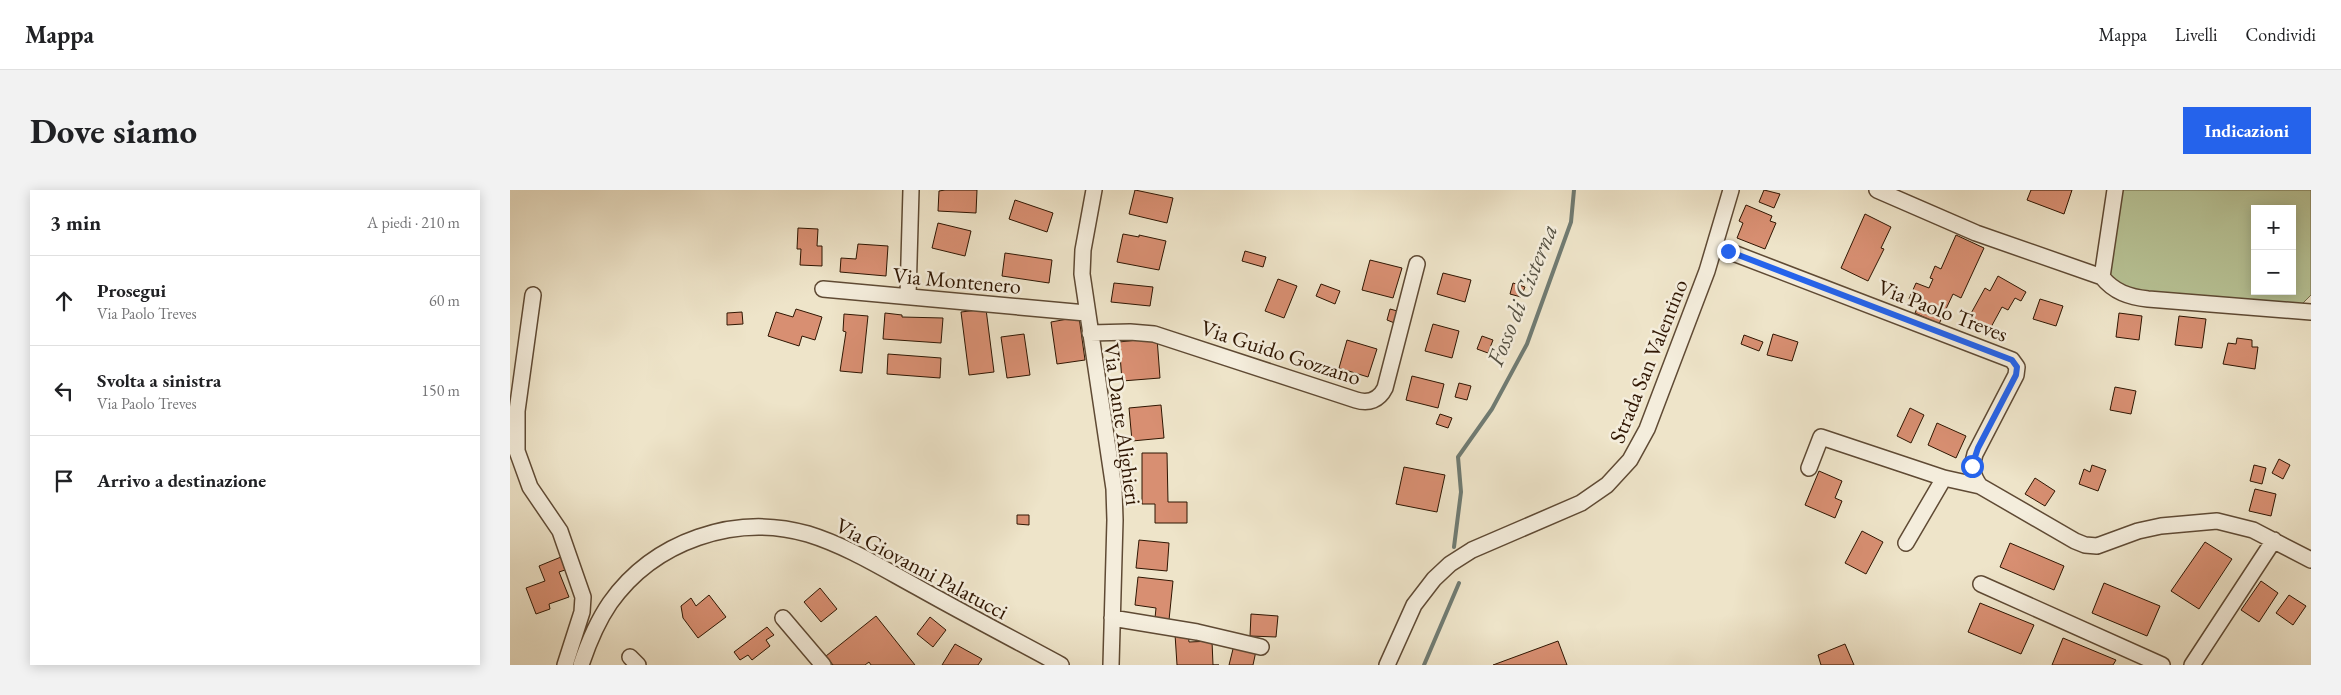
<!DOCTYPE html>
<html lang="it">
<head>
<meta charset="utf-8">
<style>
	:root { --surface:#fff; --page:#f2f2f2; --text:#202124; --muted:#757577; --line:#e0e0e0; --accent:#2563eb }
	body { margin:0; font-family:"EB Garamond",serif; background:var(--page); color:var(--text) }
	.controls { position:absolute; right:15px; top:15px; display:grid; overflow:hidden; border-radius:0px; box-shadow:0 2px 12px #0003 }
	.controls button { width:45px; height:45px; display:grid; place-items:center; padding:0; border:0; border-bottom:1px solid var(--line); background:var(--surface); color:var(--text); font:25px sans-serif }
	.stop { position:absolute; width:15px; height:15px; margin:-11px; border:4px solid #2563eb; border-radius:50%; background:#fff }
	.stop.end { background:#2563eb; border-color:#fff; box-shadow:0 1px 5px #0008 }
	.list { margin:0; padding:0; list-style:none }
	h2 { display:flex; justify-content:space-between; align-items:center; height:65px; margin:0; padding:0 20px; font-size:21px }
	h2 small { font-size:16px; font-weight:400; color:var(--muted) }
	.list li { display:grid; grid-template-columns:32px 1fr auto; gap:15px; align-items:center; box-sizing:border-box; height:90px; padding:0 20px; border-top:1px solid var(--line) }
	.list b { display:block; font-size:19px; white-space:nowrap }
	.list p { margin:0; font-size:16px; white-space:nowrap; color:var(--muted) }
	.list em { font-size:16px; font-style:normal; color:var(--muted) }
	.icon { flex:none; width:28px; height:28px; fill:none; stroke:currentColor; stroke-width:2; stroke-linecap:round; stroke-linejoin:round }
	.map { position:relative; flex:none; width:1801px; height:475px; overflow:hidden; border-radius:0px }
	header { display:flex; align-items:center; gap:30px; box-sizing:border-box; height:70px; padding:0 25px; background:var(--surface); border-bottom:1px solid var(--line) }
	header strong { font-size:24px }
	nav { display:flex; gap:28px; margin-inline-start:auto; font-size:18px }
	.intro { display:flex; align-items:center; justify-content:space-between; box-sizing:border-box; height:120px; padding:0 30px }
	h1 { margin:0; font-size:35px }
	.button { padding:12px 22px; border-radius:0px; background:var(--accent); color:#fff; font-size:18px; font-weight:700 }
	main { display:flex; gap:30px; padding:0 30px }
	aside { flex:1; background:var(--surface); border-radius:0px; box-shadow:0 2px 12px #0003 }
	.map>svg:first-child { display:block }
</style>
</head>
<body>
<header>
<strong>Mappa</strong>
<nav><a>Mappa</a><a>Livelli</a><a>Condividi</a></nav>
</header>
<div class="intro"><h1>Dove siamo</h1><a class="button">Indicazioni</a></div>
<main>
<aside>
<h2>3 min<small>A piedi · 210 m</small></h2>
<ul class="list">
<li><svg class="icon" aria-label="ahead" viewBox="0 0 24 24"><path d="M12 20V5M6 11l6-6 6 6"/></svg><div><b>Prosegui</b><p>Via Paolo Treves</p></div><em>60 m</em></li>
<li><svg class="icon" aria-label="left" viewBox="0 0 24 24"><path d="M17 20v-9H6M10 6l-5 5 5 5"/></svg><div><b>Svolta a sinistra</b><p>Via Paolo Treves</p></div><em>150 m</em></li>
<li><svg class="icon" aria-label="arrive" viewBox="0 0 24 24"><path d="M6 21V4h12l-3 4 3 4H6"/></svg><div><b>Arrivo a destinazione</b></div></li>
</ul>
</aside>
<div class="map">
<svg width="1801" height="475" viewBox="0 0 1801 475">
	<rect width="100%" height="100%" fill="#eee4c9"/>
	<filter id="stains"><feTurbulence type="fractalNoise" baseFrequency=".004" numOctaves="4"/><feColorMatrix values="0 0 0 0 .2 0 0 0 0 .09 0 0 0 0 .02 0 0 0 .5 -.17"/></filter>
	<radialGradient id="worn" r=".72"><stop offset=".6" stop-color="#630" stop-opacity="0"/><stop offset="1" stop-color="#630" stop-opacity=".3"/></radialGradient>
	<path fill="#b8c497" stroke="#746d4c" fill-rule="evenodd" d="M1605,0H1801V105L1786,120L1643,110L1592,87ZM1745,19H1782V101H1745Z"/>
	<g fill="none" stroke-linecap="round" stroke-linejoin="round">
		<path stroke="#707b72" stroke-width="4" d="M944,357L951,302L948,267L982,219L1017,154L1061,32L1064,0
			M914,475L949,393"/>
	</g>
	<path fill="#d88f72" stroke="#2f1602" d="M435,0H467L466,23L428,21L429,1Z
		M625,0L663,8L657,33L619,24Z
		M1254,0L1270,4L1264,18L1249,12Z
		M1521,0H1562L1554,24L1517,10Z
		M505,10L543,23L537,42L499,29Z
		M1236,15L1262,26L1260,31L1266,33L1255,59L1227,48L1233,33L1229,31Z
		M1355,24L1381,37L1371,58L1374,59L1358,91L1331,78Z
		M428,33L461,41L455,66L422,58Z
		M288,38L308,39L307,56H312V76L290,75L291,59H287Z
		M613,44L629,47V45L656,51L649,80L607,72Z
		M1446,45L1474,58L1451,108L1443,104L1429,134L1405,123L1409,114L1399,109L1406,93L1419,98L1423,89L1420,88L1425,76L1431,79Z
		M348,54L378,56L376,86L330,82L331,68L346,69Z
		M735,61L756,67L753,77L732,71Z
		M495,63L542,70L539,93L492,86Z
		M860,70L892,78L883,108L852,100Z
		M933,83L961,90L955,112L927,104Z
		M1488,86L1516,102L1511,111L1505,108L1498,120L1492,117L1480,139L1459,127L1475,98L1480,101Z
		M768,89L787,96L774,128L755,121Z
		M604,93L643,97L640,116L601,112Z
		M1003,93L1015,97L1011,107L1000,104Z
		M811,94L830,101L825,114L806,106Z
		M1530,109L1553,116L1546,136L1523,129Z
		M286,119L312,127L305,150L292,146L289,156L258,146L266,122L283,127Z
		M476,119L484,182L459,185L451,122Z
		M880,119L891,122L887,134L877,130Z
		M232,122L233,134L217,135V123Z
		M375,123L392,125V127L433,128L431,153L373,149Z
		M1609,123L1632,126L1629,150L1606,147Z
		M334,124L358,126L352,183L330,181L336,142L333,141Z
		M1669,126L1696,129L1692,158L1665,155Z
		M569,127L575,170L547,174L541,132Z
		M923,134L949,141L942,168L915,161Z
		M514,144L520,185L497,188L491,147Z
		M1263,144L1288,152L1282,171L1257,165Z
		M1234,145L1253,152L1249,161L1231,154Z
		M972,146L983,150L978,163L967,159Z
		M647,148L650,188L612,191L609,152Z
		M1727,148L1742,150V157H1748L1745,179L1713,174L1718,153L1726,154Z
		M837,150L867,159L858,187L829,178Z
		M378,164L431,168L430,188L377,184Z
		M902,186L934,194L928,218L896,210Z
		M949,193L961,196L957,210L945,207Z
		M1605,197L1626,201L1621,224L1600,220Z
		M651,215L654,248L622,251L619,218Z
		M1400,218L1414,225L1401,253L1387,246Z
		M930,224L942,228L938,238L926,234Z
		M1427,233L1456,246L1446,268L1418,255Z
		M632,263H657L658,312H677V333H645V314H632Z
		M1769,269L1780,275L1773,289L1762,283Z
		M1582,275L1596,280L1588,301L1569,294L1574,279L1580,282Z
		M1744,275L1756,278L1752,294L1740,291Z
		M894,277L935,285L927,322L886,314Z
		M1309,281L1332,291L1325,308L1332,311L1325,328L1295,315Z
		M1525,288L1545,301L1535,316L1515,304Z
		M1745,299L1766,304L1761,326L1739,321Z
		M507,325H519V335L507,334Z
		M1352,341L1373,352L1356,384L1335,373Z
		M629,350L659,353L657,381L626,378Z
		M1695,352L1722,369L1689,419L1661,401Z
		M1500,353L1554,376L1544,400L1490,377Z
		M51,367L55,380L49,382L59,407L39,414L40,419L26,424L16,398L35,391L29,376Z
		M628,387L663,391L659,430L645,428L646,418L625,415Z
		M1751,391L1768,403L1749,432L1731,420Z
		M1594,393L1650,416L1637,446L1582,423Z
		M310,398L327,419L311,432L294,412Z
		M199,405L216,427L188,448L173,428L171,416L181,408L186,416Z
		M1779,405L1796,416L1783,435L1766,423Z
		M1470,413L1524,435L1511,464L1458,442Z
		M741,424L768,426L766,447L740,446Z
		M366,426L405,475H361L359,472L355,475H323L316,466Z
		M420,427L436,440L423,457L407,444Z
		M257,437L264,445L256,450L260,456L242,470L238,465L230,470L224,462Z
		M678,443L679,452L702,451L703,475H709H667L665,444Z
		M1553,448L1606,470L1603,475H1542Z
		M1048,451L1057,475H983Z
		M445,454L472,469L468,475H432Z
		M1335,454L1344,475H1311L1308,465Z
		M724,455L746,461L743,475H719Z"/>
	<g fill="none" stroke-linecap="round" stroke-linejoin="round">
		<defs>
			<path id="minor" d="M584,0L573,60L572,84L604,299L605,330L601,475
				M1367,0L1466,43L1592,87
				M1605,0L1592,87C1604,102 1619,107 1638,109L1801,122
				M1218,61L1502,170L1507,177L1506,185L1465,264C1461,277 1462,285 1470,296L1565,351L1575,355L1587,356L1628,341L1651,336L1707,331L1743,340L1801,370
				M313,99L576,123
				M23,105L7,221V261L20,297L50,341L73,407L72,422L55,475
				M398,106L401,0
				M580,143L620,142L644,144L846,210C859,214 869,210 875,198L907,74
				M1299,278L1311,247L1434,288L1470,296
				M1396,353L1434,288
				M1471,394L1652,475
				M273,428L313,475
				M602,428L687,442L751,457
				M120,467L128,475
				M71,475C78,454 87,432 100,413C144,351 225,323 298,344C337,356 372,378 407,397C455,424 503,449 551,475
				M877,475L904,415L924,389L940,374L962,360L1071,313L1097,295L1120,270L1137,239L1197,81L1221,0
				M1682,475L1764,350"/>
		</defs>
		<use href="#minor" stroke="#5f4a34" stroke-width="18"/>
		<use href="#minor" stroke="#f4eddc" stroke-width="15"/>
	</g>
	<g fill="none" stroke-linecap="round" stroke-linejoin="round">
		<path stroke="#2563eb" stroke-width="6" d="M1218,61L1502,170L1507,177L1506,185L1468,258L1462,276"/>
	</g>
	<g text-anchor="middle" stroke-width="5" stroke-linejoin="round" paint-order="stroke">
		<g font-size="22" fill="#2f1602" stroke="#f4eddc">
			<text transform="translate(447 90) rotate(5)" y="8">Via Montenero</text>
			<text transform="translate(1433 120) rotate(21)" y="8">Via Paolo Treves</text>
			<text transform="translate(771 162) rotate(18)" y="8">Via Guido Gozzano</text>
			<text transform="translate(1138 171) rotate(-68)" y="8">Strada San Valentino</text>
			<text transform="translate(613 234) rotate(82)" y="8">Via Dante Alighieri</text>
			<text transform="translate(412 378) rotate(28)" y="8">Via Giovanni Palatucci</text>
		</g>
		<g font-size="24" font-style="italic" fill="#555143" stroke="#f4eddc">
			<text transform="translate(1012 105) rotate(-68)" y="8">Fosso di Cisterna</text>
		</g>
	</g>
	<rect width="100%" height="100%" filter="url(#stains)"/>
	<rect width="100%" height="100%" fill="url(#worn)"/>
</svg>
<div class="controls">
<button>+</button>
<button>−</button>
</div>
<div class="stop" style="left:1462px;top:276px"></div>
<div class="stop end" style="left:1218px;top:61px"></div>
</div>
</main>
</body>
</html>
